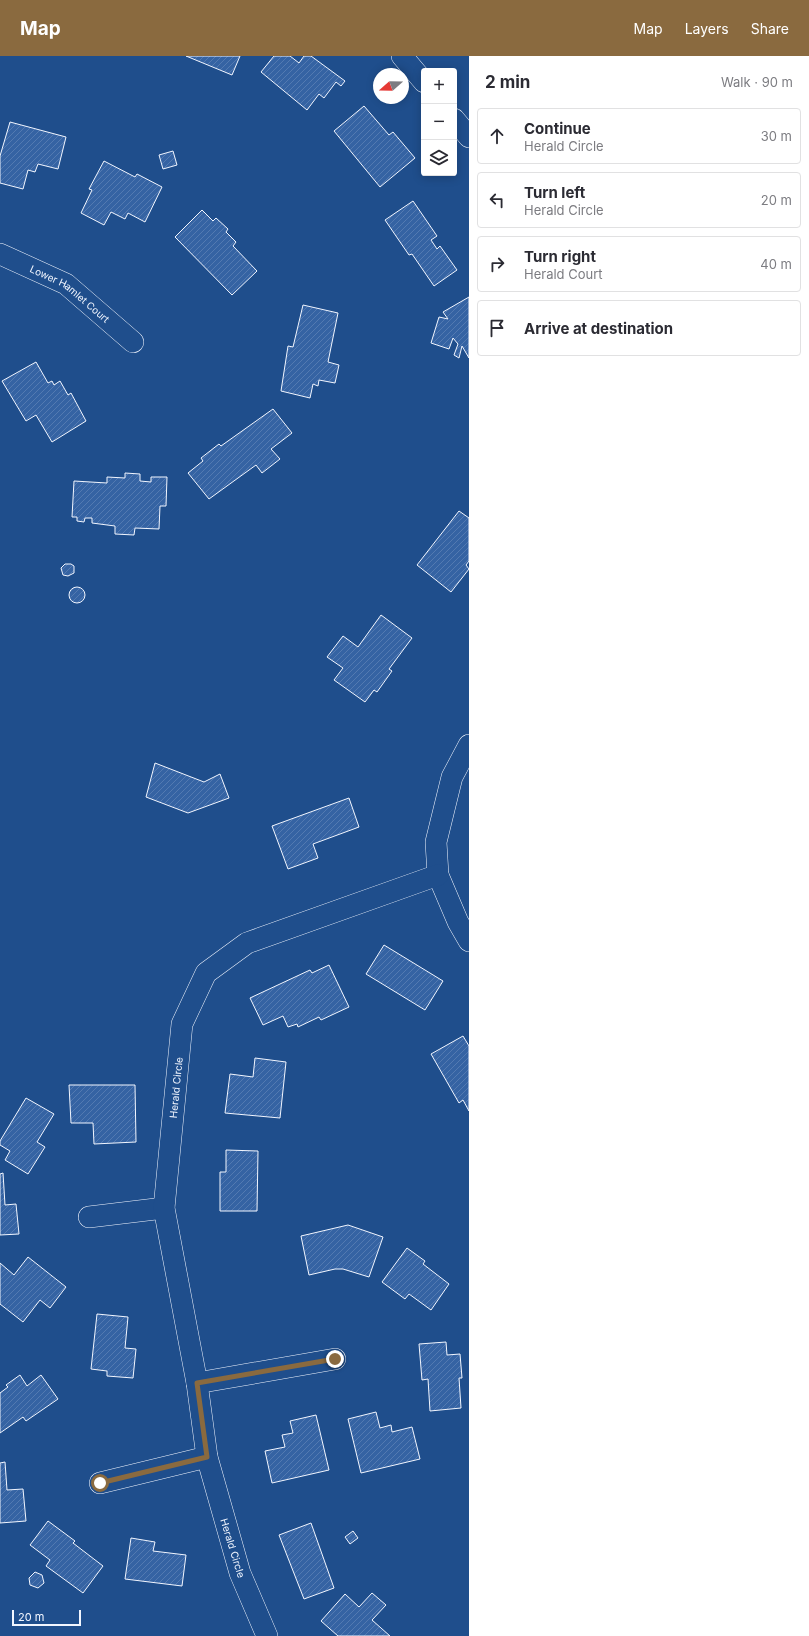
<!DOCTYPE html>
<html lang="en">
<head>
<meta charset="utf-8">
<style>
	:root { --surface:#fff; --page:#f2f2f3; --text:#2b2b33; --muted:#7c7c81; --line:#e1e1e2; --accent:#8a6a3f }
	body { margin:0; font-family:Inter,sans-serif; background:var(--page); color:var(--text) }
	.controls { position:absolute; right:12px; top:12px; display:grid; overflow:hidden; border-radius:4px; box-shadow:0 2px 10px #0003 }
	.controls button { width:36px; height:36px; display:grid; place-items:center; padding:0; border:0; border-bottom:1px solid var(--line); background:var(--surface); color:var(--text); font:20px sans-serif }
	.compass { position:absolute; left:373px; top:12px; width:36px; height:36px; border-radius:50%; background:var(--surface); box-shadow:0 2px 10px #0003; rotate:250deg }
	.scale { position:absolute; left:12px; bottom:10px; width:69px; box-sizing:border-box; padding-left:4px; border:2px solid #f2f6ff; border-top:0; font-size:11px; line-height:14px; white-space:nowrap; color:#f2f6ff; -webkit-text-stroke:3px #1f4e8c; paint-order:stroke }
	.stop { position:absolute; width:12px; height:12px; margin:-9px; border:3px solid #8a6a3f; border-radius:50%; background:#fff }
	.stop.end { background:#8a6a3f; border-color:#fff; box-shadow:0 1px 4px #0008 }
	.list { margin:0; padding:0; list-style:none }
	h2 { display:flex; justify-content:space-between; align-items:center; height:52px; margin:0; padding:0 16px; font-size:17px }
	h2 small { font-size:13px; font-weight:400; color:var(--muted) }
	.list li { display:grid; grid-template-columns:26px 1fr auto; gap:12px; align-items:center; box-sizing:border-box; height:56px; margin:0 8px 8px; padding:0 8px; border:1px solid var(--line); border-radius:4px }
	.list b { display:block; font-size:15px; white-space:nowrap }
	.list p { margin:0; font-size:13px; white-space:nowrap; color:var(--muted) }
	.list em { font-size:13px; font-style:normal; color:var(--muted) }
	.icon { flex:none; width:22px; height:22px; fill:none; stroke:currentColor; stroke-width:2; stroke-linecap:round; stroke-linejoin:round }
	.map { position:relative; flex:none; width:469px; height:1580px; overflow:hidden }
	header { display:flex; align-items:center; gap:24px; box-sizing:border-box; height:56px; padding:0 20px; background:var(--accent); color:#fff }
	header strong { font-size:19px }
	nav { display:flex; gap:22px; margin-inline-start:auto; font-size:14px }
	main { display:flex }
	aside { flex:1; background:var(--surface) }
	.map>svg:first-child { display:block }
</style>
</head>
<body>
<header>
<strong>Map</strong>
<nav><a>Map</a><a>Layers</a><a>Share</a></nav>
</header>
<main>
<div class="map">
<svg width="469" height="1580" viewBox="0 0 469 1580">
	<defs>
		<pattern id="building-hatch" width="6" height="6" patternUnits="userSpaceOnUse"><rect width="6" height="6" fill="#3563a3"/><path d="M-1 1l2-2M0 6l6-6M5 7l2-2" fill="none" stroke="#537ab1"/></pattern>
	</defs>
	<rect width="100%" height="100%" fill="#1f4e8c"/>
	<path fill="url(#building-hatch)" stroke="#f2f6ff" d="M186,0H240L232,19Z
		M274,0H290L299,7L304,0H311L345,25L341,30L336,26L324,42L319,38L307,54L261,16Z
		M364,50L389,79L393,76L415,102L380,131L334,75Z
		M10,66L66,81L58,113L38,108L35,116L28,114L23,133L0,127V100Z
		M173,95L177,109L163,113L159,99Z
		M104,105L135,121L137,118L162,131L145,166L128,157L125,163L111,156L104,169L81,157L92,134L89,133Z
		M413,145L437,180L431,184L437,193L440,190L457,214L434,230L412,198L409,199L385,164Z
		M202,154L213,165L216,162L228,173L226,176L236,186L233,190L257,215L232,239L175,181Z
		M469,241V302L462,290L459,302L454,299L458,288L453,282L449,293L431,287L439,261L448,263L443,256Z
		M303,249L338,257L328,306L339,309L335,327L319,324L318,330L313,328L310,342L281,335L288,290L293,291Z
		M36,306L48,327L52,325L54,329L60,325L68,339L71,337L86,365L52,386L36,359L26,365L2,325Z
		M273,353L292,377L271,393L280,403L262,417L256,409L209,443L188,417L203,405L201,402L219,388L221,390Z
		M125,417L140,418V425L151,426V421H167L166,450H160L159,473L135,472L134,479L115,478V470L92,467V462H85L84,466L77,465V461H72L74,425L107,427V421L125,422Z
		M459,455L469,462V505L466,509L469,513L451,536L417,509Z
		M65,508H71L74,510V517L68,520L63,519L61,512Z
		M69 539a8 8 0 1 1 16 0a8 8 0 1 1-16 0Z
		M381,559L412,582L389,613L392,615L377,636L374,634L365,646L334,624L343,612L327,601L343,580L358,591Z
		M155,707L204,726L220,718L229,742L188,757L146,741Z
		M349,742L359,771L313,788L318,802L288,813L272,770Z
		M384,889L443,925L425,954L366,918Z
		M329,909L349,951L321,964L319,961L298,971L297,968L288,971L283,960L263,969L250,942L310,914L312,917Z
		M463,980L469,990V1055L463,1044L459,1047L431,998Z
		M255,1002L286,1006L280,1062L225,1057L230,1018L253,1021Z
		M69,1029H135L136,1086L94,1088L93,1067H71Z
		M26,1042L54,1058L37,1086L45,1091L28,1118L5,1104L10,1095L0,1089V1085Z
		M226,1094L258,1095L257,1155H220V1116H226Z
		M3,1117L5,1149L16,1148L19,1178L0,1179V1118Z
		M348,1169L383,1181L369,1221L343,1213H335L309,1219L301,1180Z
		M407,1192L425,1205L423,1208L449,1228L431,1254L409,1238L405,1243L382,1226Z
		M28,1201L66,1231L50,1252L40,1244L23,1266L0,1248V1207L14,1219Z
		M97,1258L128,1261L125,1292L136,1293L133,1322L107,1320V1315L91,1313Z
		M446,1286L447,1299L460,1298L462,1322H459L461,1352L430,1355L428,1323L422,1324L419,1288Z
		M20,1319L27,1330L41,1319L58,1343L26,1365L23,1361L0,1377V1337L8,1331L6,1329Z
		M376,1356L380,1372L391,1369L392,1376L412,1371L420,1403L361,1417L348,1363Z
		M316,1359L329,1414L272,1427L265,1395L285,1391L282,1379L293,1377L290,1365Z
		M5,1406L7,1434L23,1433L26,1465L0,1467V1407Z
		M48,1465L75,1485L73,1487L103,1510L83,1537L46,1510L50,1504L30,1489Z
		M311,1467L334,1532L304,1543L279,1479Z
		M353,1475L358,1482L350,1488L345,1481Z
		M131,1482L155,1486L153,1495L186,1499L182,1530L125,1523Z
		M35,1516L42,1519L44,1527L38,1532L30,1529L29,1522Z
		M372,1537L386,1549L372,1564L390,1580H338L321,1565L345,1538L359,1551Z"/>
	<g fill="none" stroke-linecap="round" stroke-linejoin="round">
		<defs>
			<g id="minor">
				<path d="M402,0L424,26"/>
				<path d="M454,63L469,81"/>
				<path id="s1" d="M0,198L66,228L133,286"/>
				<path d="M469,689L452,721L436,786L438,819L458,866L469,885"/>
				<path d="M89,1161L164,1152"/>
				<path d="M197,1327L335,1303"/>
				<path d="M100,1427L207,1401"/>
				<path id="s2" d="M267,1580L240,1517L207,1401L197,1327L164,1152L182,968L206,917L247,887L438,819"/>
			</g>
		</defs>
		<use href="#minor" stroke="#f2f6ff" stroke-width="22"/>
		<use href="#minor" stroke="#1f4e8c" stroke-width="21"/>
	</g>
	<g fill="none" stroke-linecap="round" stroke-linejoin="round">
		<path stroke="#8a6a3f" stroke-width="5" d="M100,1427L207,1401L197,1327L335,1303"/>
	</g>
	<g text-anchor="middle" stroke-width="3" stroke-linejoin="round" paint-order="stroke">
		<g font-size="10" fill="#f2f6ff" stroke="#1f4e8c">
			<text dy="4" stroke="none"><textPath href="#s1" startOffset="81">Lower Hamlet Court</textPath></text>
			<text dy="4" stroke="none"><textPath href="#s2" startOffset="563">Herald Circle</textPath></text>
			<text transform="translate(233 1492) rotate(73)" y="4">Herald Circle</text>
		</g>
	</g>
</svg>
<div class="controls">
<button>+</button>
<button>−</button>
<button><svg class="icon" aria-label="layers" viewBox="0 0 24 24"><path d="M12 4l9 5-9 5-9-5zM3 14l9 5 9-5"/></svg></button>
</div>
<svg class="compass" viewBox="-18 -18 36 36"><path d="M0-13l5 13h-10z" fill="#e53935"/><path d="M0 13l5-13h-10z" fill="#7c7c81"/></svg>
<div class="scale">20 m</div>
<div class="stop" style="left:100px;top:1427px"></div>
<div class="stop end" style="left:335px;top:1303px"></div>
</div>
<aside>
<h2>2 min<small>Walk · 90 m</small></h2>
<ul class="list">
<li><svg class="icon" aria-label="ahead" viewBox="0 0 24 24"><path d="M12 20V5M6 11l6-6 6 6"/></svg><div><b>Continue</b><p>Herald Circle</p></div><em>30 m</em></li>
<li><svg class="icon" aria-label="left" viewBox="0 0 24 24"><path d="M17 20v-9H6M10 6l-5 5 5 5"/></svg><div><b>Turn left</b><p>Herald Circle</p></div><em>20 m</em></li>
<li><svg class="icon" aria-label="right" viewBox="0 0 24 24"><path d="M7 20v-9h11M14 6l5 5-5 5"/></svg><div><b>Turn right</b><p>Herald Court</p></div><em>40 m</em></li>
<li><svg class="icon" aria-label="arrive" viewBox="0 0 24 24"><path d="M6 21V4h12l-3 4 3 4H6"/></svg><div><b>Arrive at destination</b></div></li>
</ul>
</aside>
</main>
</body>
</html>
